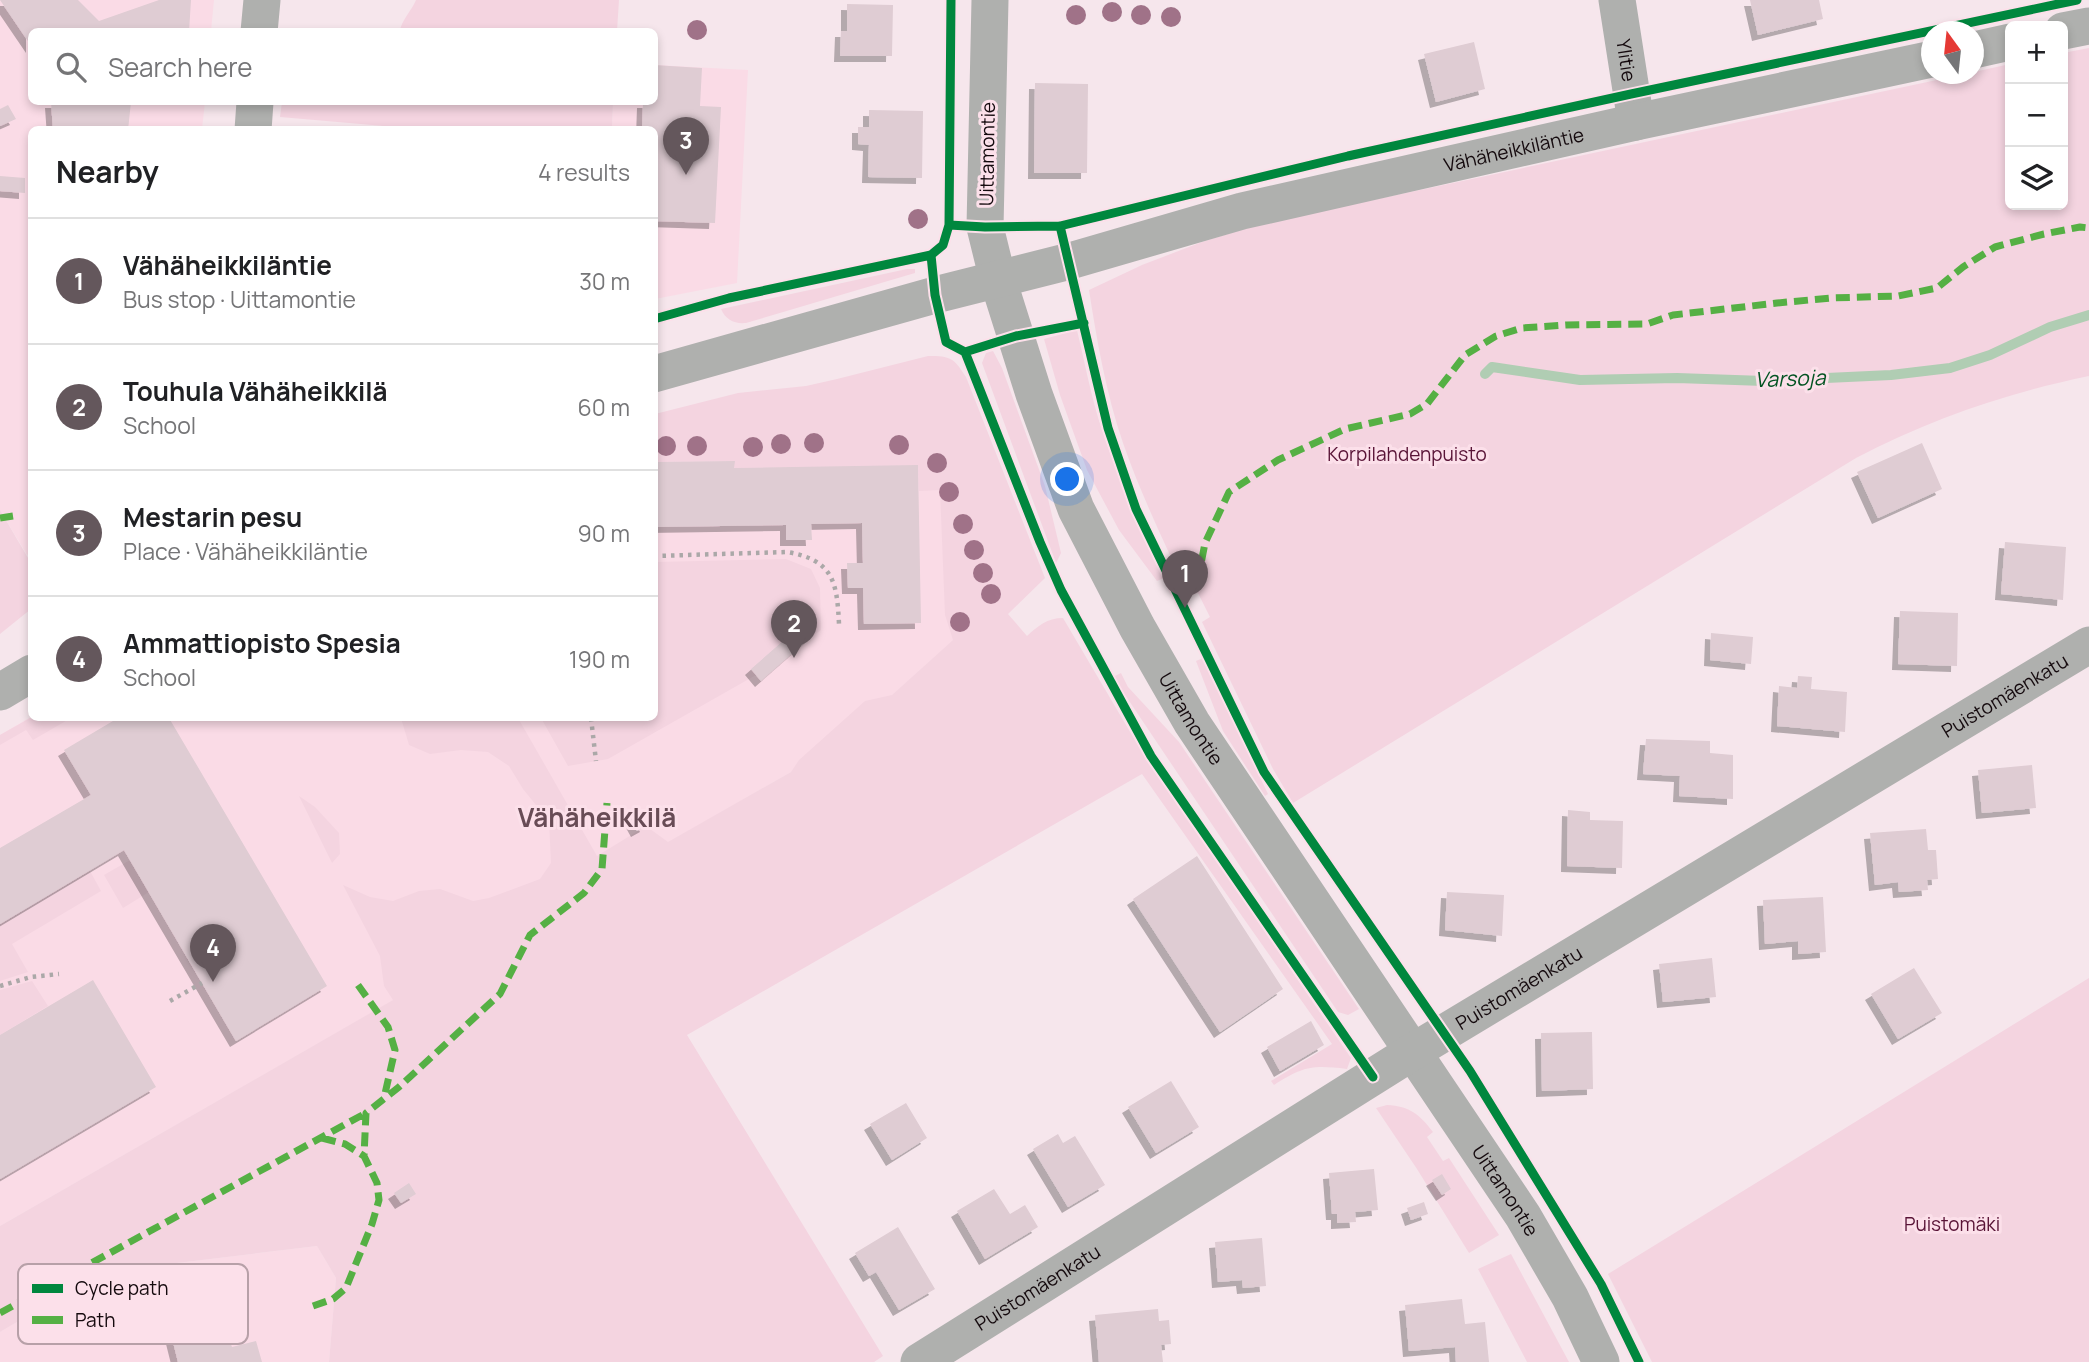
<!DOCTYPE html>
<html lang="en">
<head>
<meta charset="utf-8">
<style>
	:root { --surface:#fff; --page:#f2f2f2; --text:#202124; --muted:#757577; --line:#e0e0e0; --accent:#64575c }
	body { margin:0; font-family:Manrope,sans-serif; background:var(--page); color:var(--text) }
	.controls { position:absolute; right:21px; top:21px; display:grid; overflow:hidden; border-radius:10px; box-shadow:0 4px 10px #0003 }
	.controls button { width:63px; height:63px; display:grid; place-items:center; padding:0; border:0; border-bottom:2px solid var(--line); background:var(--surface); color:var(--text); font:35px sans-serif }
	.compass { position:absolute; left:1921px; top:21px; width:63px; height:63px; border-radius:50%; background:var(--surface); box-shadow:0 4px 10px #0003; rotate:345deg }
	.you { position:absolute; left:1068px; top:480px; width:24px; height:24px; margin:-18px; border:5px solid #fff; border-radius:50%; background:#1a73e8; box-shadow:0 0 0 10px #1a73e833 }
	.badge { display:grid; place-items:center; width:46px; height:46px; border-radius:50%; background:var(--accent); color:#fff; font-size:23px; font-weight:700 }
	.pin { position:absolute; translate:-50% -58px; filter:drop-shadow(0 2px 4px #0008) }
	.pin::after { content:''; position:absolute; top:37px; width:24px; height:21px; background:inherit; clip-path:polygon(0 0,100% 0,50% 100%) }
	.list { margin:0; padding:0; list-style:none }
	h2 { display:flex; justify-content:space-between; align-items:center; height:91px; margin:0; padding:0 28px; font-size:30px }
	h2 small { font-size:23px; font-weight:400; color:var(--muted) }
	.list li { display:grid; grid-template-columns:46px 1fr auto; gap:21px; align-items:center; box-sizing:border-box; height:126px; padding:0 28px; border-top:2px solid var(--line) }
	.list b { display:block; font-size:26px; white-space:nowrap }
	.list p { margin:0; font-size:23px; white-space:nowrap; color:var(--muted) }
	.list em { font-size:23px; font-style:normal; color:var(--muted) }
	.icon { flex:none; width:38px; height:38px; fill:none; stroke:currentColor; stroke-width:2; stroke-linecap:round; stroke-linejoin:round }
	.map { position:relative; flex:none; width:2089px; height:1362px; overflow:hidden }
	.search { position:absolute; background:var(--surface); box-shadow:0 4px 10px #0003; left:28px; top:28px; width:630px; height:77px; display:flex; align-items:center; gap:18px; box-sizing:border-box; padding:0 24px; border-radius:10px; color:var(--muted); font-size:26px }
	.panel { position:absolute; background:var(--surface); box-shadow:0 4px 10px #0003; left:28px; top:126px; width:630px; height:595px; border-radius:10px }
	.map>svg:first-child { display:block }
</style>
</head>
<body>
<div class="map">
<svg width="2089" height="1362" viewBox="0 0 2089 1362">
	<defs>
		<filter id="shadow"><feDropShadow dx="-6" dy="6" stdDeviation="0" flood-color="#0004"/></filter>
	</defs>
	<rect width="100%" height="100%" fill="#f6e6ec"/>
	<path fill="#fadbe6" d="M0,0H214L211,31L32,32V102H205L202,129L32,130V552L27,555L0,510Z
		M655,65L748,70L737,283L655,299L654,130H612L613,102H654Z
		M934,430L997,601L870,715L791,772L0,1226V735L31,717L654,718L655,435Z
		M317,1246L336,1278L329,1362H0V1332L102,1272Z"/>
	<path fill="#f4d4e0" d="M416,0H619L617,31H400C401,21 412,10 416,0Z
		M2089,48V376C2007,393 1931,419 1856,458L1293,803L1273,769L1202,622L1210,617L1198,593L1189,596C1166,546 1141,495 1123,443C1106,393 1097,341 1089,290L1142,265L1202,242L1260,224L1965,74H1974V72L2010,64V205H2063V53Z
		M282,102H613L612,130H430L280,117Z
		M907,269H915V273L746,323C734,324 726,320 721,309Z
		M1077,330C1085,363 1091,397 1102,430C1119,481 1141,530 1164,578L1157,581L1119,530L1087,470L1060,395L1044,339Z
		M993,351L1002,368L1045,486L1061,553L1056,563L982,363L986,353Z
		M928,356C951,356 954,358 966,377L1045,578L1008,614L1027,636C1038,626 1047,618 1063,618L1139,747L1351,1058L1347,1069C1312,1065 1304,1066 1274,1085L1271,1081L1332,1044L1142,774L687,1035L883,1356L874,1362H329L336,1278L317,1246L102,1272L0,1332V1226L393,1000L384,986L380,956L343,885L370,897L393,901L419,891L440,889L473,901L489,898L540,879L551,863L549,821L523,789L509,766L488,752L461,750L430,754L409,745L401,718H518L597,856L646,826L668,842L791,772L799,760L865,701L892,695L953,640L945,615L940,490L919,491L918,466L734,468V461L655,462V414L738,393L806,386L837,379Z
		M0,510L31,563V609L0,634Z
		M786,559L811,569L820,588L821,630L811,637L800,626L751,669L756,675L608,759L568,766L541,718H654L655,562Z
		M1203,658L1268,794L1265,796L1223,731L1196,661Z
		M1121,673L1128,687L1179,742L1359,1009L1348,1015L1338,1012L1113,677Z
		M32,717L71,718L33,740L26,730L0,745V735Z
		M299,796L315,807L339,833L340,854L332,863Z
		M130,860L149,892L123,908L104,875Z
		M90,871L101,891L12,944L28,972L0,981V924Z
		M2089,978V1362H1652L1608,1274Z
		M32,981L48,1006L0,1035V990Z
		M1387,1105C1410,1106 1420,1115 1433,1132L1427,1137L1443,1161L1449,1158L1499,1235L1469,1253L1417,1169L1376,1108Z
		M1511,1254L1569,1362H1527L1478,1269Z"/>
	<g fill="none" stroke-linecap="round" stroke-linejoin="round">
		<path stroke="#b0cdb3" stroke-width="10" d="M1485,374L1492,367L1580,380L1677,378L1764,381L1891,375L1950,368L1990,355L2050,327L2089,315"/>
	</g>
	<path fill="#dfccd3" filter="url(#shadow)" d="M0,0H78L99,21L159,0H191L189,32H32V47Z
		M1750,0H1819L1823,19L1758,35Z
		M847,4L893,5L892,56H840L841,31H847Z
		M1474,42L1485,89L1436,102L1424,54Z
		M654,65L702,68L700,106L721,107L715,223L654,221V130H642L643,102H654Z
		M1035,83L1088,84L1087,173H1034Z
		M51,102H131L128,130H53Z
		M8,105L16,119L0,126V109Z
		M869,110L923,111L922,178L868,177L869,145L858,144V127H869Z
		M0,176L25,178V193L0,191Z
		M1922,443L1942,489L1878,518L1857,472Z
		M735,461L734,468L918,465L921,623L864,624L863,588H848L847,563H863L862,523L811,524L812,540H786V525L654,527V462Z
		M2005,542L2066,547L2063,600L2001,594Z
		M1900,611L1958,613L1957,666L1898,664Z
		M800,626L811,637L761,681L751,669Z
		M1711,633L1753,637L1751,664L1710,660Z
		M1798,676L1812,677L1811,689L1847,692L1845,732L1777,726L1779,686L1797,688Z
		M118,718H169L327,986L236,1041L124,850L0,924V848L91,795L64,750Z
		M1646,739L1710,741V753L1733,755V799L1679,796L1680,776L1643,774Z
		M2032,765L2036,808L1982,813L1978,770Z
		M636,808L646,826L637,831L627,813Z
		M1568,810L1590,812V820L1623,821L1622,868L1567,866Z
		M1926,829L1928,850H1936L1938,879L1927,880L1928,890L1899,892L1898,882L1875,885L1870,833Z
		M1197,856L1283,989L1220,1032L1133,899Z
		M1447,892L1504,895L1502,936L1445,930Z
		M1823,897L1826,952L1798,954V941L1765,944L1763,900Z
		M1712,958L1716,997L1663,1002L1659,964Z
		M1914,968L1942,1013L1898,1039L1871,994Z
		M93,980L156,1087L0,1179V1035Z
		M1311,1021L1324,1045L1280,1071L1267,1047Z
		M1592,1032L1593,1089L1542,1091L1541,1033Z
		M1171,1081L1199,1127L1156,1153L1128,1107Z
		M906,1103L927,1138L892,1160L870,1124Z
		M1058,1134L1063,1143L1075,1136L1105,1185L1068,1207L1033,1149Z
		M1374,1169L1378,1210L1355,1212L1356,1222L1337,1223V1214H1332L1329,1173Z
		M1442,1174L1451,1189L1442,1195L1432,1180Z
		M409,1183L416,1194L401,1203L394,1193Z
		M994,1189L1010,1214L1025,1205L1038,1227L985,1259L957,1211Z
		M1424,1202L1428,1214L1411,1220L1407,1208Z
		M898,1227L935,1289L899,1310L876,1272L869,1276L855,1253Z
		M1262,1238L1266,1286L1243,1288L1242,1280L1218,1282L1215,1242Z
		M1462,1299L1465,1324L1485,1322L1489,1362H1456L1455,1347L1409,1351L1405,1305Z
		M1158,1309L1159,1321L1169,1320L1171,1344L1161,1345L1163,1362H1099L1095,1315Z
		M224,1326L232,1347L256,1341L262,1362H178L172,1338Z"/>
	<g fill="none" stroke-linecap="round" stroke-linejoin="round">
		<path stroke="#aba8a8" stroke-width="4.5" stroke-dasharray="3.5 5" stroke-linecap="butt" d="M654,556L787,552C833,560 837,581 839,624
			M591,718L596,761
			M0,986L31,977L59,974
			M170,1001L202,983"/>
		<g stroke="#afb0ae" stroke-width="37">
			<path id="s1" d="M990,0L985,227L998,280L1034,394L1076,509L1137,627L1192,723L1523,1216L1570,1297L1601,1362"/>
			<path id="s2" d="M1617,0L1636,122"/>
			<path d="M2063,31L2089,26"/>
			<path d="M259,32L262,0"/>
			<path d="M1974,50L2010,42"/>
			<path d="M253,130L255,102"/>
			<path id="s3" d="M654,374L935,295L1070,261L1242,211L1636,122L1932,59"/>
			<path d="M0,692L32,673"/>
			<path id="s4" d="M919,1362L1414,1051L2089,645"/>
		</g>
		<path stroke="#55b044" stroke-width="7" stroke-dasharray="14 7" stroke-linecap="butt" d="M0,518L13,516
			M1178,593L1199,574L1205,543L1229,492L1278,460L1345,429L1410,414L1427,404L1465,355L1496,336L1522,328L1566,325L1647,324L1673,315L1777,303L1831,298L1898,296L1937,288L1963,267L1995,247L2044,234L2080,227L2089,228
			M358,985L388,1027L395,1050L384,1098
			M322,1138L345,1144L364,1156
			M313,1306L333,1299L346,1288L372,1224L379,1200L377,1183L364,1156L366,1113L399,1087L500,994L530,935L584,893L602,869L607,803
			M0,1313L366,1113"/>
		<defs>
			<path id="cycleway" d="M949,225L985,227L1060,226L1348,156L1631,94L2077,0
				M1060,226L1108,428L1136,509L1264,772L1470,1071L1601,1284L1639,1362
				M931,255L935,295L946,342L965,352L1040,542L1061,590L1151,756L1373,1077
				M654,319L729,298L931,255L943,245L949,225L951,0
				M965,352L1016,336L1084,323"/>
		</defs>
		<use href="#cycleway" stroke="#fce0ea" stroke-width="13"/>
		<use href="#cycleway" stroke="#00873e" stroke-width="9"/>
	</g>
	<g fill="#a07288">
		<circle cx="1112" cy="12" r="10"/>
		<circle cx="1076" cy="15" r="10"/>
		<circle cx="1141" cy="15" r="10"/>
		<circle cx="1171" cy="17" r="10"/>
		<circle cx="697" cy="30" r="10"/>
		<circle cx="918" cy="219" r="10"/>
		<circle cx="814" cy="443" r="10"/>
		<circle cx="781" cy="444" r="10"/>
		<circle cx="899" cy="445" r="10"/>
		<circle cx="666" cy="446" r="10"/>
		<circle cx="697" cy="446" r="10"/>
		<circle cx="753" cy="447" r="10"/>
		<circle cx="937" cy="463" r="10"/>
		<circle cx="949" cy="492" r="10"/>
		<circle cx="963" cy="524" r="10"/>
		<circle cx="974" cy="550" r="10"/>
		<circle cx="983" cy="573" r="10"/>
		<circle cx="991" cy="594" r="10"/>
		<circle cx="960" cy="622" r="10"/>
	</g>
	<g text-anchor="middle" stroke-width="6" stroke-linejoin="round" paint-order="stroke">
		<g font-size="19" fill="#150a0e" stroke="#fce0ea">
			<text dy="7" stroke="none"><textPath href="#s2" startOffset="61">Ylitie</textPath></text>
			<text dy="7" stroke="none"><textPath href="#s3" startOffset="889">Vähäheikkiläntie</textPath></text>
			<text transform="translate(987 154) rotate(-89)" y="7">Uittamontie</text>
			<text dy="7" stroke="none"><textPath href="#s4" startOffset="1274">Puistomäenkatu</textPath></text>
			<text dy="7" stroke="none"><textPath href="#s1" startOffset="763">Uittamontie</textPath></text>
			<text dy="7" stroke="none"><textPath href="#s4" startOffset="707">Puistomäenkatu</textPath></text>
			<text dy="7" stroke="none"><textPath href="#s1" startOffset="1330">Uittamontie</textPath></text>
			<text dy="7" stroke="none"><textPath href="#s4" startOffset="140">Puistomäenkatu</textPath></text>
		</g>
		<g font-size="19" fill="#591437" stroke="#fce0ea">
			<text x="1407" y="461">Korpilahdenpuisto</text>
			<text x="1952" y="1231">Puistomäki</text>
		</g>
		<g font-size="21" font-style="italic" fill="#045423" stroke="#fce0ea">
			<text transform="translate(1790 379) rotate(-2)" y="7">Varsoja</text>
		</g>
		<g font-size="26" font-weight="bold" fill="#684c56" stroke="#fce0ea">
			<text x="597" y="827">Vähäheikkilä</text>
		</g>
	</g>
	<rect x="18" y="1264" width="230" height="80" rx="10" fill="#fce0ea" stroke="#b7a0a8" stroke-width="2"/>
	<rect x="32" y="1284" width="31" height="9" fill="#00873e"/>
	<rect x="32" y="1316" width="31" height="8" fill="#55b044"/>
	<g font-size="19" fill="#150a0e">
		<text x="75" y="1295">Cycle path</text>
		<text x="75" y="1327">Path</text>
	</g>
</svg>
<div class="controls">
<button>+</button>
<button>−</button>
<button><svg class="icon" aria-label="layers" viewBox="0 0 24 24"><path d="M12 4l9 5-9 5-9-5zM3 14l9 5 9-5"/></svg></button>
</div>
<svg class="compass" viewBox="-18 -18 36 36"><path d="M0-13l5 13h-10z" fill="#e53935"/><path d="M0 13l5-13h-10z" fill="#757577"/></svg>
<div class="you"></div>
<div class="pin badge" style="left:1185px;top:608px">1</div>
<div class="pin badge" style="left:794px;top:658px">2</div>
<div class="pin badge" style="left:686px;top:175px">3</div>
<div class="pin badge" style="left:213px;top:982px">4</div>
<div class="search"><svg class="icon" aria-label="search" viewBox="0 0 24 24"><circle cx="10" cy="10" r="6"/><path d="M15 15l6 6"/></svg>Search here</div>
<section class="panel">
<h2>Nearby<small>4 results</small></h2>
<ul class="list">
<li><span class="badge">1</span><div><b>Vähäheikkiläntie</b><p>Bus stop · Uittamontie</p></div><em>30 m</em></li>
<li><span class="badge">2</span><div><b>Touhula Vähäheikkilä</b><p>School</p></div><em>60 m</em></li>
<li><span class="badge">3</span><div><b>Mestarin pesu</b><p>Place · Vähäheikkiläntie</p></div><em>90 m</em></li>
<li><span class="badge">4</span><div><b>Ammattiopisto Spesia</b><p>School</p></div><em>190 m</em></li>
</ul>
</section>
</div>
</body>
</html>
